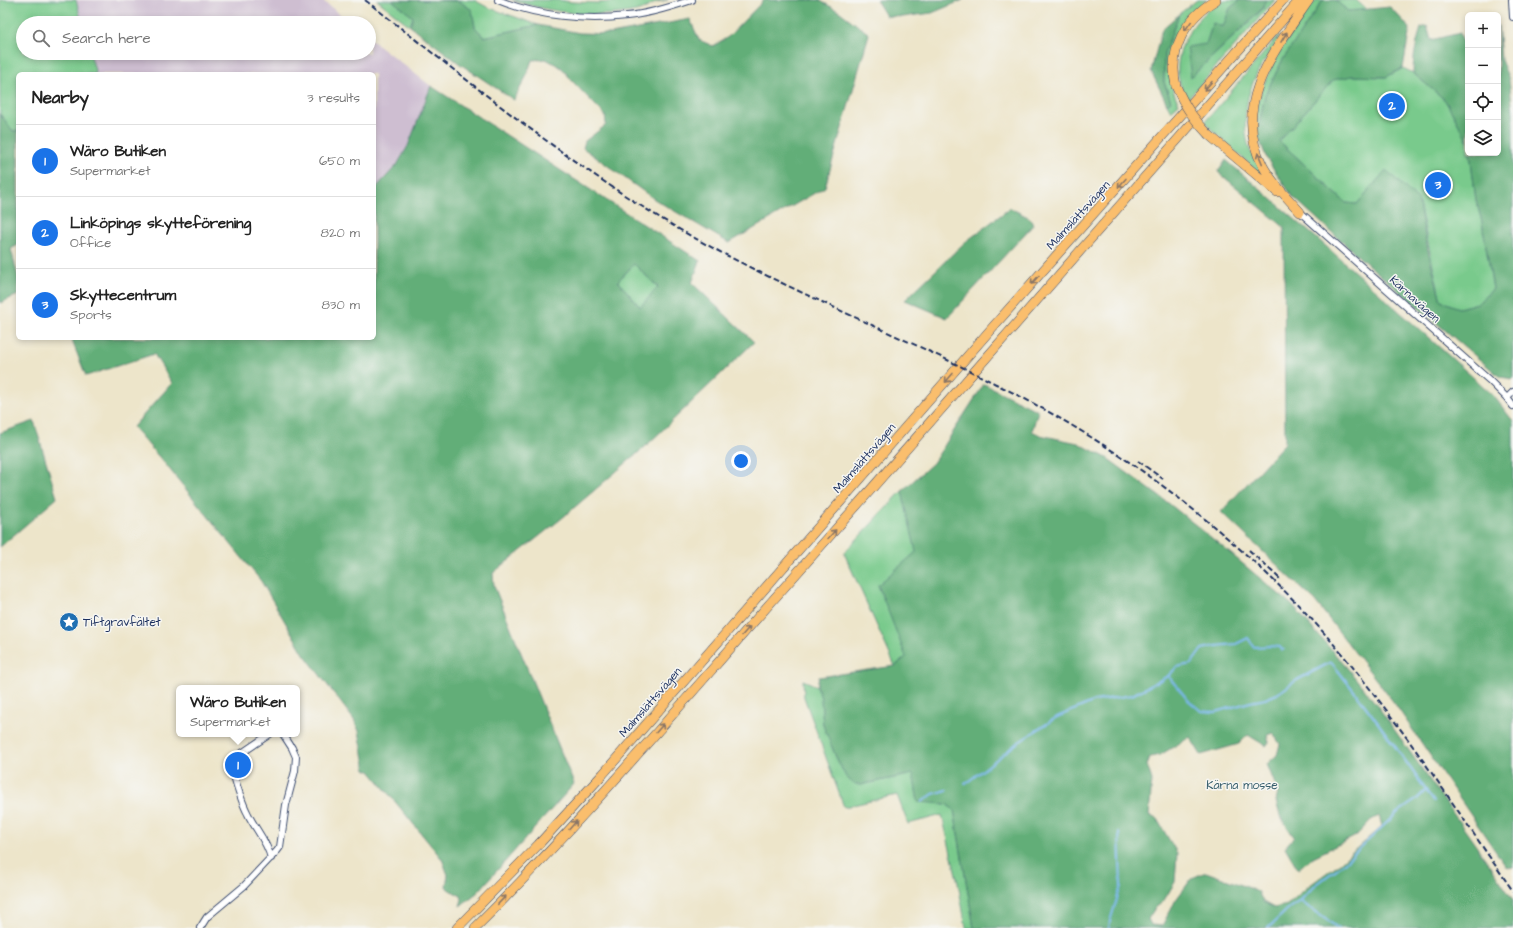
<!DOCTYPE html>
<html lang="en">
<head>
<meta charset="utf-8">
<style>
	:root { --surface:#fff; --page:#f6f6f6; --text:#222; --muted:#767676; --line:#e0e0e0; --accent:#1a73e8 }
	body { margin:0; font-family:"Architects Daughter",sans-serif; background:var(--page); color:var(--text) }
	.controls { position:absolute; right:12px; top:12px; display:grid; overflow:hidden; border-radius:6px; box-shadow:0 2px 6px #0003 }
	.controls button { width:36px; height:36px; display:grid; place-items:center; padding:0; border:0; border-bottom:1px solid var(--line); background:var(--surface); color:var(--text); font:20px sans-serif }
	.you { position:absolute; left:741px; top:461px; width:14px; height:14px; margin:-10px; border:3px solid #fff; border-radius:50%; background:#1a73e8; box-shadow:0 0 0 6px #1a73e833 }
	.badge { display:grid; place-items:center; width:26px; height:26px; border-radius:50%; background:var(--accent); color:#fff; font-size:13px; font-weight:700 }
	.pin { position:absolute; translate:-50% -50%; border:2px solid #fff; box-shadow:0 1px 4px #0006 }
	.popup { position:absolute; left:176px; top:685px; width:124px; height:52px; box-sizing:border-box; display:grid; place-content:center; border-radius:6px; background:var(--surface); filter:drop-shadow(0 1px 3px #0005); font-size:13px; white-space:nowrap; color:var(--muted) }
	.popup b { font-size:15px; color:var(--text) }
	.popup::after { content:''; position:absolute; left:50%; top:100%; margin-left:-8px; border:8px solid transparent; border-top-color:var(--surface) }
	.list { margin:0; padding:0; list-style:none }
	h2 { display:flex; justify-content:space-between; align-items:center; height:52px; margin:0; padding:0 16px; font-size:17px }
	h2 small { font-size:13px; font-weight:400; color:var(--muted) }
	.list li { display:grid; grid-template-columns:26px 1fr auto; gap:12px; align-items:center; box-sizing:border-box; height:72px; padding:0 16px; border-top:1px solid var(--line) }
	.list b { display:block; font-size:15px; white-space:nowrap }
	.list p { margin:0; font-size:13px; white-space:nowrap; color:var(--muted) }
	.list em { font-size:13px; font-style:normal; color:var(--muted) }
	.icon { flex:none; width:22px; height:22px; fill:none; stroke:currentColor; stroke-width:2; stroke-linecap:round; stroke-linejoin:round }
	.map { position:relative; flex:none; width:1513px; height:928px; overflow:hidden }
	.search { position:absolute; background:var(--surface); box-shadow:0 2px 6px #0003; left:16px; top:16px; width:360px; height:44px; display:flex; align-items:center; gap:10px; box-sizing:border-box; padding:0 14px; border-radius:22px; color:var(--muted); font-size:15px }
	.panel { position:absolute; background:var(--surface); box-shadow:0 2px 6px #0003; left:16px; top:72px; width:360px; height:268px; border-radius:6px }
	.map>svg:first-child { display:block }
</style>
</head>
<body>
<div class="map">
<svg width="1513" height="928" viewBox="0 0 1513 928">
	<rect width="100%" height="100%" fill="#f6f6f2"/>
	<filter id="ink" filterUnits="userSpaceOnUse"><feTurbulence type="fractalNoise" baseFrequency=".025" numOctaves="2"/><feDisplacementMap in="SourceGraphic" scale="8" xChannelSelector="R" yChannelSelector="G"/><feConvolveMatrix kernelMatrix="1 2 1 2 8 2 1 2 1" color-interpolation-filters="sRGB"/></filter>
	<filter id="wash" filterUnits="userSpaceOnUse"><feTurbulence type="fractalNoise" baseFrequency=".012" numOctaves="4" result="noise"/><feDisplacementMap in="SourceGraphic" scale="16" xChannelSelector="R" yChannelSelector="G"/><feGaussianBlur stdDeviation="0.9" result="paint"/><feColorMatrix in="noise" values="0 0 0 0 0 0 0 0 0 0 0 0 0 0 0 0 0 1.4 0 .05"/><feComposite in="paint" operator="in"/></filter>
	<g filter="url(#wash)">
		<rect width="100%" height="100%" fill="#ede5ca"/>
		<path fill="#cebed1" d="M76,0H322L351,23H82Z
			M369,38L431,86L408,146L397,165L374,190V74H96L90,53H369Z"/>
		<path fill="#79ca8c" stroke="#4a7c75" d="M0,0H76L82,23H23V53H90L96,74H18V131H13L0,114Z
			M377,0H392L413,17L410,26Z
			M440,0H474L487,7L538,25L484,37L475,27L472,10L459,1L443,2Z
			M512,0H557L572,2L598,3L630,0H668C664,1 657,1 653,4C649,6 645,9 640,10C601,20 549,12 512,0Z
			M1197,0H1207C1172,27 1158,63 1179,104L1171,111L1167,104L1171,101L1164,82V54L1179,14Z
			M1224,0H1240L1230,8L1223,27L1213,23L1206,44L1191,77L1263,9L1266,0H1275L1187,100C1183,92 1179,83 1178,74C1176,52 1188,29 1204,14C1209,8 1218,4 1224,0Z
			M1316,0H1323L1282,61L1265,95L1257,134C1256,128 1255,122 1256,116C1260,75 1291,31 1316,0Z
			M1335,0H1356L1367,10L1348,11Z
			M1280,34C1278,44 1267,56 1261,66C1247,90 1240,122 1250,150C1254,158 1259,166 1263,174L1262,176L1210,128L1205,122Z
			M1403,68L1413,73L1445,100L1468,141V153H1470L1476,200L1482,222L1493,289L1478,303L1459,308L1441,301L1418,200L1386,171L1357,204L1346,203L1279,141L1333,80L1352,76L1386,77Z
			M634,264L658,287L640,307L618,281Z
			M902,491L917,552L878,585L907,657L895,666L844,553Z
			M803,680L817,686L821,698L823,725L836,757L846,777L853,783L860,785L913,774L937,803L946,804L954,810L974,928H966L958,883L942,815L908,824L897,795L844,807L804,697Z"/>
		<path fill="#62ae78" stroke="#3e6e6b" fill-rule="evenodd" d="M392,0L459,1L472,10L475,27L484,37L538,25L580,33L611,34L690,19L699,40L713,46L728,37L764,0H819L840,12L869,34L825,187L729,243L654,199L583,148L585,141L606,125L605,115L573,82L562,68L546,59L532,60L526,77L514,100L460,64L410,26L413,17Z
			M876,0H963L932,13L903,17L886,16Z
			M1240,0H1266L1263,8L1191,77L1187,47L1206,44L1213,23L1223,27L1230,8Z
			M1323,0H1335L1348,11L1390,7L1410,28L1403,68L1386,77L1352,76L1333,80L1279,141L1346,203L1357,204L1386,170L1418,200L1428,250L1441,301L1459,308L1478,303L1493,289L1482,222L1476,200L1470,153H1498V25L1501,60L1509,79L1513,113V379L1500,377L1359,257L1292,196L1267,159L1257,134L1265,95L1282,61Z
			M1179,14L1164,54V82L1171,101L1167,104L1151,71L1162,29Z
			M1427,26L1431,40L1460,33L1463,44L1468,43V141L1445,100L1413,73C1413,58 1416,43 1421,28Z
			M431,86L700,261L692,283L754,342L646,446L561,519L493,573L494,586L574,784L478,892L460,906L462,899L461,896L448,889L446,886L448,875L442,859L370,771L366,770L359,731L354,720L304,654L261,581L166,465L133,427L172,383L154,354L86,376L71,338H374V190L397,165L408,146ZM634,264L658,287L640,307L618,281Z
			M0,114L13,131H18V245L11,249L18,277V295L0,303Z
			M1226,160L1327,247L1493,395L1513,421V867L1507,868L1395,704L1315,601L1221,512L1285,443L1284,227L1218,172Z
			M1010,208L1030,218L1033,225L947,318L905,300L964,243Z
			M984,384L1038,411L1032,431L1040,435L1078,443L1107,458L1167,502L1218,543L1292,605L1349,670L1377,705L1493,870L1513,900V928H974L954,810L946,804L918,802L913,774L860,785L853,783L846,777L836,757L823,725L821,698L817,686L819,677L895,666L906,657L878,585L916,552L902,491L933,463ZM1273,733L1280,744L1277,755L1267,764L1278,792L1276,801L1280,816L1294,837L1285,847L1298,869L1311,858L1356,836L1371,820L1379,816L1382,826L1340,863L1310,885L1287,905L1274,908L1263,902L1258,891L1206,872L1192,878L1175,901L1162,926L1151,925L1148,919L1155,908L1163,902L1175,882L1177,853L1157,819L1149,816L1152,780L1147,765L1150,757L1160,755L1190,737L1201,755L1239,744L1248,735L1266,746L1269,742L1267,735Z
			M34,421L57,498L0,547V433Z"/>
		<g fill="none" stroke-linecap="round" stroke-linejoin="round">
			<path stroke="#7db9ef" stroke-width="2" d="M1168,676L1188,700L1201,711L1216,712L1250,702L1265,699L1277,694L1297,680L1331,662C1368,707 1401,754 1434,802
				M965,784L1016,744L1057,717L1095,701L1132,695L1168,676L1177,667L1191,664L1202,649L1216,646L1236,644L1248,638L1254,647L1270,646L1280,647L1282,650L1284,649
				M922,802L933,794L947,790
				M1300,901L1313,887L1342,865L1397,813L1416,800L1426,790
				M1109,928L1110,921L1121,886L1119,832
				M1268,928L1289,908L1300,901L1338,928"/>
		</g>
	</g>
	<g filter="url(#ink)">
		<g fill="none" stroke-linecap="round" stroke-linejoin="round">
			<defs>
				<path id="minor" d="M498,0C537,16 585,21 627,16C649,14 671,7 692,0
					M1512,0L1513,17
					M1300,212L1489,380L1507,398L1513,406
					M1507,398L1513,392
					M270,734L230,761C235,779 239,797 248,814C255,829 267,841 271,858
					M200,928L207,917L244,886L277,851L280,847L286,805L295,771L296,757L292,748L283,734"/>
				<path id="highway" d="M1176,86C1168,50 1185,18 1216,0
					M1209,135L1277,192
					M1300,212C1287,197 1272,183 1263,166C1230,104 1275,50 1309,0
					M457,928L538,845L603,774L992,328L1283,0
					M475,928C580,824 675,711 773,600C950,401 1125,200 1300,0"/>
			</defs>
			<use href="#minor" stroke="#3a4a6e" stroke-width="8"/>
			<use href="#highway" stroke="#3a4a6e" stroke-width="10"/>
			<use href="#minor" stroke="#fff" stroke-width="6"/>
			<use href="#highway" stroke="#fabe6d" stroke-width="9"/>
			<path stroke="#1b2f5e" stroke-width="2" stroke-dasharray="6 3" stroke-linecap="butt" d="M365,0C482,91 596,188 728,256C816,302 908,339 996,384C1064,418 1130,459 1190,507C1230,539 1269,574 1305,612C1384,697 1447,796 1513,891
				M1138,461L1163,479
				M1249,550L1280,579"/>
			<defs>
				<path id="highway-bridge" d="M1176,86C1185,107 1193,118 1209,135"/>
			</defs>
			<use href="#highway-bridge" stroke="#3a4a6e" stroke-width="10" stroke-linecap="butt"/>
			<use href="#highway-bridge" stroke="#fabe6d" stroke-width="9"/>
		</g>
		<defs><path id="oneway-shaft" d="M-6 0H5M1.5-3L5.5 0L1.5 3" fill="none" stroke-width="1.6" stroke-linecap="round" stroke-linejoin="round"/></defs>
		<g stroke="#8a7666">
			<use href="#oneway-shaft" transform="translate(1188 26) rotate(125)"/>
			<use href="#oneway-shaft" transform="translate(1284 37) rotate(-59)"/>
			<use href="#oneway-shaft" transform="translate(1208 86) rotate(132)"/>
			<use href="#oneway-shaft" transform="translate(1260 158) rotate(-112)"/>
			<use href="#oneway-shaft" transform="translate(1122 183) rotate(131)"/>
			<use href="#oneway-shaft" transform="translate(1035 280) rotate(132)"/>
			<use href="#oneway-shaft" transform="translate(949 378) rotate(131)"/>
			<use href="#oneway-shaft" transform="translate(832 534) rotate(-48)"/>
			<use href="#oneway-shaft" transform="translate(746 631) rotate(-48)"/>
			<use href="#oneway-shaft" transform="translate(660 728) rotate(-49)"/>
			<use href="#oneway-shaft" transform="translate(573 825) rotate(-48)"/>
			<use href="#oneway-shaft" transform="translate(502 900) rotate(-46)"/>
		</g>
	</g>
	<defs>
		<symbol id="sight-disc" viewBox="-11 -11 22 22"><circle r="9.5" fill="#1f6fb2" stroke="#f6f6f2"/><path d="M0-6L1.8-2.2L6-1.7L2.9 1.2L3.7 5.4L0 3.3L-3.7 5.4L-2.9 1.2L-6-1.7L-1.8-2.2Z" fill="#fff"/></symbol>
	</defs>
	<g fill-rule="evenodd">
		<use href="#sight-disc" x="58" y="611" width="22" height="22"/>
	</g>
	<g text-anchor="middle" stroke-width="3" stroke-linejoin="round" paint-order="stroke">
		<g font-size="12" fill="#1b2f5e" stroke="#f6f6f2">
			<text transform="translate(1078 215) rotate(-48)" y="4">Malmslättsvägen</text>
			<text transform="translate(1415 299) rotate(42)" y="4">Kärnavägen</text>
			<text transform="translate(864 458) rotate(-49)" y="4">Malmslättsvägen</text>
			<text transform="translate(650 702) rotate(-49)" y="4">Malmslättsvägen</text>
		</g>
		<g font-size="12" fill="#1b2f5e" stroke="#f6f6f2" text-anchor="start">
			<text x="83" y="626">Tiftgravfältet</text>
		</g>
		<g font-size="12" fill="#375e6c" stroke="#f6f6f2">
			<text x="1242" y="789">Kärna mosse</text>
		</g>
	</g>
</svg>
<div class="controls">
<button>+</button>
<button>−</button>
<button><svg class="icon" aria-label="locate" viewBox="0 0 24 24"><circle cx="12" cy="12" r="6"/><path d="M12 2v4M12 18v4M2 12h4M18 12h4"/></svg></button>
<button><svg class="icon" aria-label="layers" viewBox="0 0 24 24"><path d="M12 4l9 5-9 5-9-5zM3 14l9 5 9-5"/></svg></button>
</div>
<div class="you"></div>
<div class="pin badge" style="left:238px;top:765px">1</div>
<div class="popup"><b>Wäro Butiken</b>Supermarket</div>
<div class="pin badge" style="left:1392px;top:106px">2</div>
<div class="pin badge" style="left:1438px;top:185px">3</div>
<div class="search"><svg class="icon" aria-label="search" viewBox="0 0 24 24"><circle cx="10" cy="10" r="6"/><path d="M15 15l6 6"/></svg>Search here</div>
<section class="panel">
<h2>Nearby<small>3 results</small></h2>
<ul class="list">
<li><span class="badge">1</span><div><b>Wäro Butiken</b><p>Supermarket</p></div><em>650 m</em></li>
<li><span class="badge">2</span><div><b>Linköpings skytteförening</b><p>Office</p></div><em>820 m</em></li>
<li><span class="badge">3</span><div><b>Skyttecentrum</b><p>Sports</p></div><em>830 m</em></li>
</ul>
</section>
</div>
</body>
</html>
